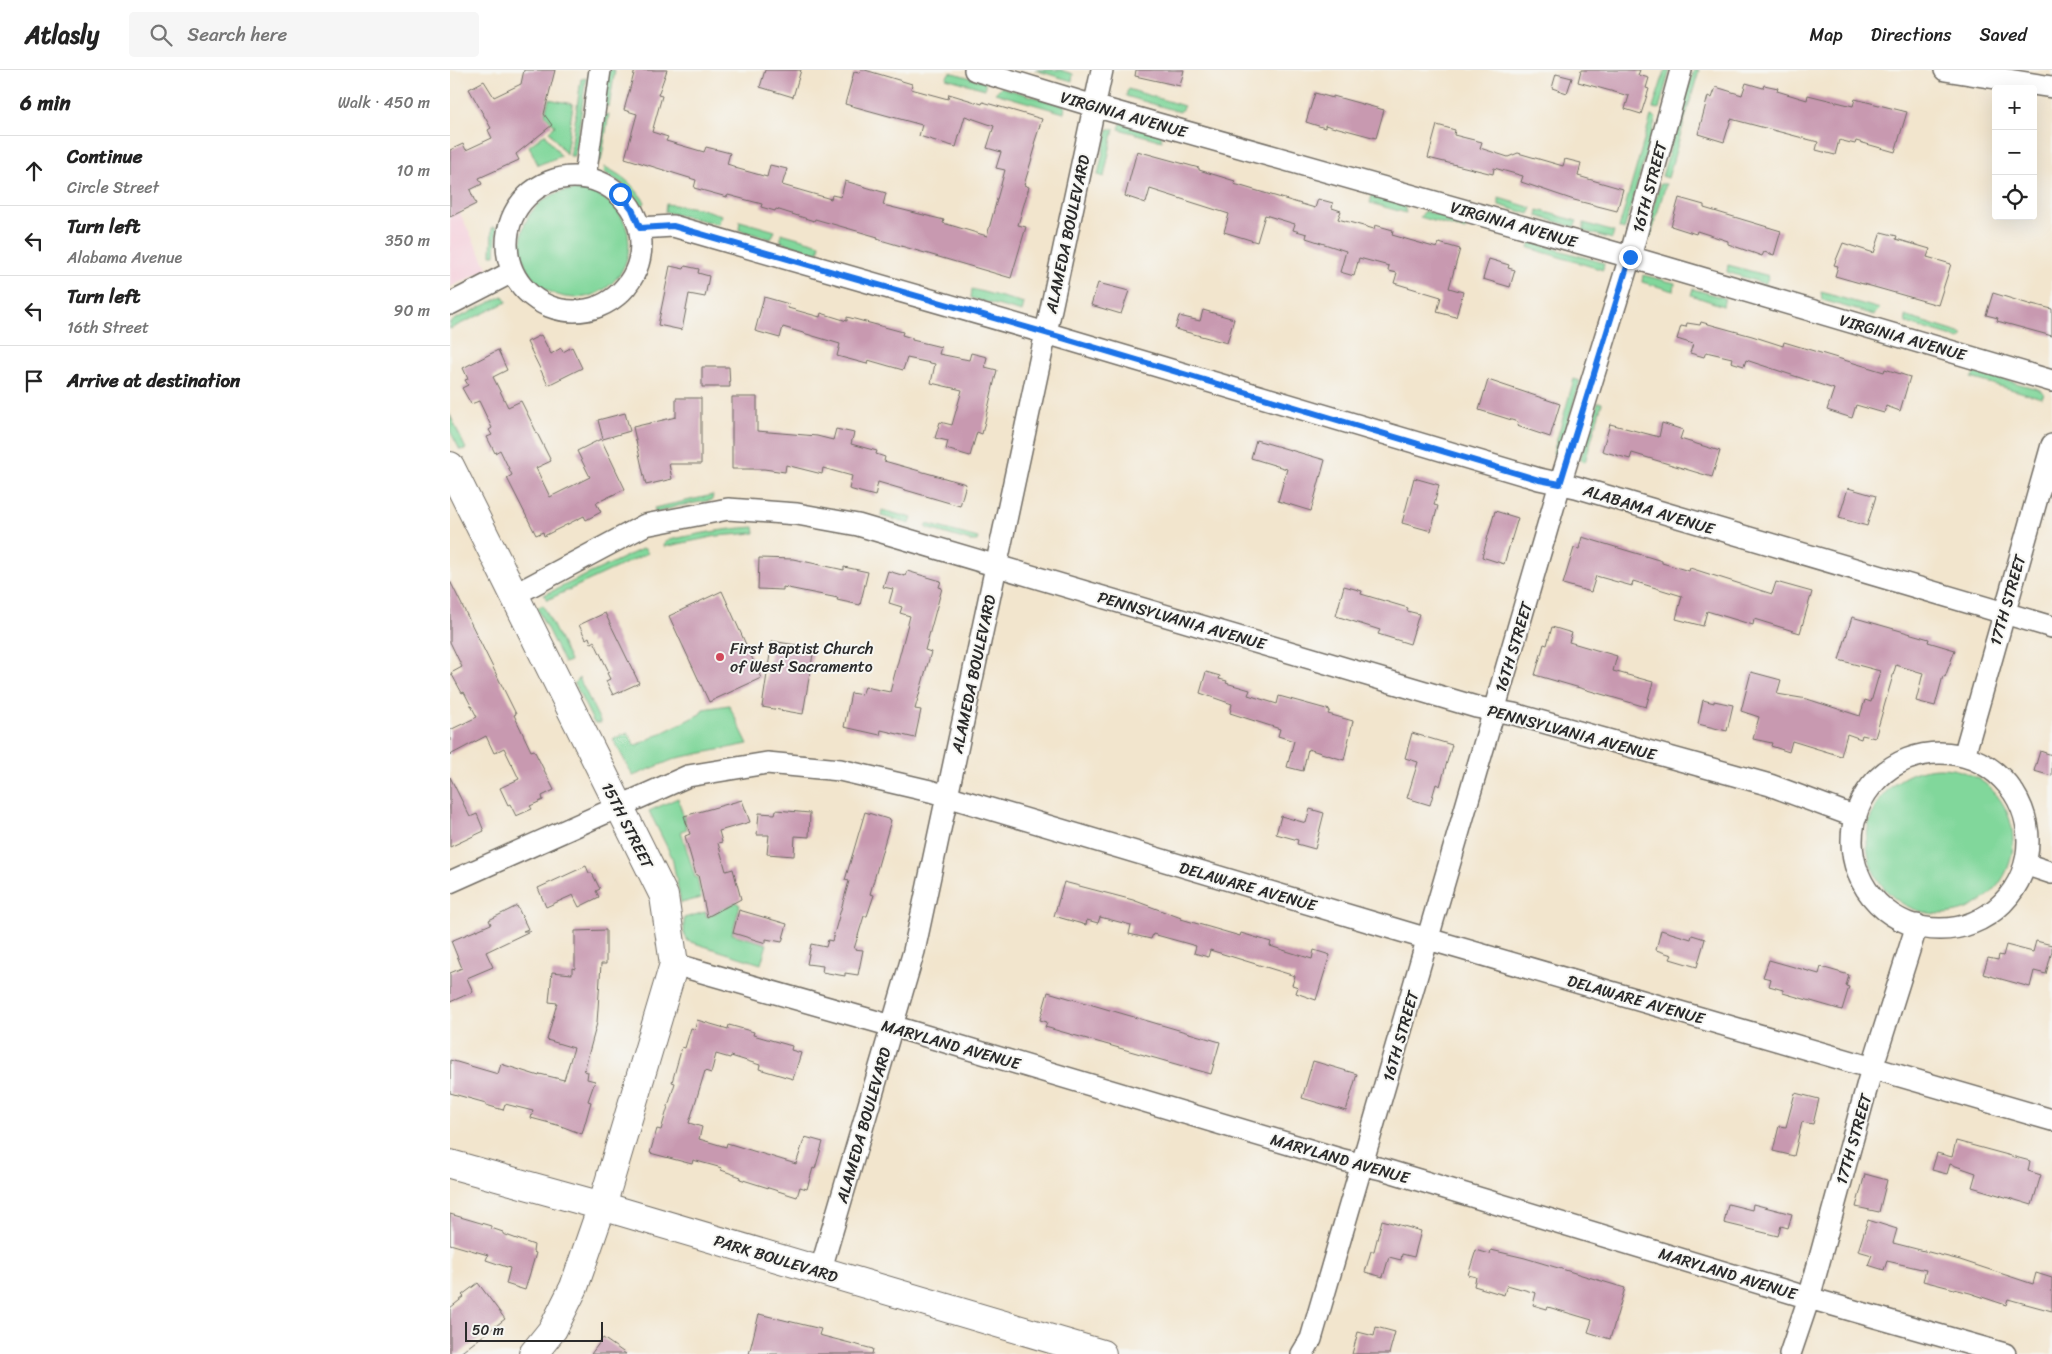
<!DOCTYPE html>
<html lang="en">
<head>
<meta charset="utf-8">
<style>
	:root { --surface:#fff; --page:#f6f6f6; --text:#222; --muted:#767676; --line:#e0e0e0 }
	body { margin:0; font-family:Sriracha,sans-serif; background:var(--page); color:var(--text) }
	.controls { position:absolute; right:15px; top:15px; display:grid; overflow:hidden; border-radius:5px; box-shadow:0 5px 20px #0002 }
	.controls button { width:45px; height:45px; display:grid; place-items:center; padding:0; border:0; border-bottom:1px solid var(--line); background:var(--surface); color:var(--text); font:25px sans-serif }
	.scale { position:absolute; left:15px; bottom:12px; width:138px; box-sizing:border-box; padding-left:5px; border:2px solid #2b2b2b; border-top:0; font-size:14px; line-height:18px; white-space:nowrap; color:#2b2b2b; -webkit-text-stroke:4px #f6f6f2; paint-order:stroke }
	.stop { position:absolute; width:15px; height:15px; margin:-11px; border:4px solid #1a73e8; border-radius:50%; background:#fff }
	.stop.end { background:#1a73e8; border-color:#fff; box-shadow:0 1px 5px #0008 }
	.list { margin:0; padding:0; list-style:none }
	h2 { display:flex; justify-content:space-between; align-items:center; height:65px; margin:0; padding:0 20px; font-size:21px }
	h2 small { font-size:16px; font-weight:400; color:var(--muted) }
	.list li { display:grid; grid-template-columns:32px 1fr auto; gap:15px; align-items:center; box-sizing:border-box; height:70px; padding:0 20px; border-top:1px solid var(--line) }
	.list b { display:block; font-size:19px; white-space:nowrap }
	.list p { margin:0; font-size:16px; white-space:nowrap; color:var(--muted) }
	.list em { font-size:16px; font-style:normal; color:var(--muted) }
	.icon { flex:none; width:28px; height:28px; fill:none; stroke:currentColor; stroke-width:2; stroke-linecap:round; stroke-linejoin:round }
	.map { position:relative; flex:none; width:1602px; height:1284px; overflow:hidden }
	header { display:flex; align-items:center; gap:30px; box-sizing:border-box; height:70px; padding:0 25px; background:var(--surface); border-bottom:1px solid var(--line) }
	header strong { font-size:24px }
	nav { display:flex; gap:28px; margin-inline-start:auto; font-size:18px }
	.search { width:350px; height:45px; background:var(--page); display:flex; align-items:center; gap:12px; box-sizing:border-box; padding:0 18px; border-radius:5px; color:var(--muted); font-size:19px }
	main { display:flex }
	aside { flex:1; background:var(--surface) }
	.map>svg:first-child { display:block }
</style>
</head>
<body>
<header>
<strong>Atlasly</strong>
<div class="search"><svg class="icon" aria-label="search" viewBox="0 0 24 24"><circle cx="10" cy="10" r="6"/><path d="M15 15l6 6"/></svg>Search here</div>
<nav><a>Map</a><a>Directions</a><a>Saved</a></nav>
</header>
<main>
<aside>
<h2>6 min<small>Walk · 450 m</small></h2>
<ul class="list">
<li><svg class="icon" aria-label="ahead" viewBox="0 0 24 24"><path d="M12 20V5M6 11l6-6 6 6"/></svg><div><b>Continue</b><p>Circle Street</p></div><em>10 m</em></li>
<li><svg class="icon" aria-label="left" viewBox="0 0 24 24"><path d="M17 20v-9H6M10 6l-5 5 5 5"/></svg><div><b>Turn left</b><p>Alabama Avenue</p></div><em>350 m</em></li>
<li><svg class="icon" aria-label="left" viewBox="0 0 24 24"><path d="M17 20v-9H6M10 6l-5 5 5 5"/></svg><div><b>Turn left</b><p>16th Street</p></div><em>90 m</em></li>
<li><svg class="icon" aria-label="arrive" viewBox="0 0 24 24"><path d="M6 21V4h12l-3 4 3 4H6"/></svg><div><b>Arrive at destination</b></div></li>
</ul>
</aside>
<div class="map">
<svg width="1602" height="1284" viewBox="0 0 1602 1284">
	<rect width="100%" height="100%" fill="#f6f6f2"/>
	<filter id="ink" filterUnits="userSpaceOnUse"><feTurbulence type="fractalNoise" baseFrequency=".02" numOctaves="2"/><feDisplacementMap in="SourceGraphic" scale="10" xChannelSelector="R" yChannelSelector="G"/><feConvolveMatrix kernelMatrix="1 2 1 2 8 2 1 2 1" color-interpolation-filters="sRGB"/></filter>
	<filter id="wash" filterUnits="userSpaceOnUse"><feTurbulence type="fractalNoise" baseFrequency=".0096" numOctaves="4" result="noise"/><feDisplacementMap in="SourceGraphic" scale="20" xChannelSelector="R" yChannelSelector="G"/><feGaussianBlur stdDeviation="1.12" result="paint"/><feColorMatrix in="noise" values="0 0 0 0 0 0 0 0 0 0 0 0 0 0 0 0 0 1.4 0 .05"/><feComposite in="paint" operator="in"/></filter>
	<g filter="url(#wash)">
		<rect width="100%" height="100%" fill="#f2e5cd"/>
		<path fill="#f5cfdb" d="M0,124L38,199L0,217Z"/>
		<path fill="#81d79b" stroke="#568163" d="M159,0H165L159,37L154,35Z
			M585,0H610L623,4L622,11Z
			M1215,0H1220L1209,39L1203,38Z
			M1244,0H1249L1218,108L1212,106Z
			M500,2L535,12V19L496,8Z
			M136,8L125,86H120L131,9Z
			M551,17L615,36L614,43L545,23Z
			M678,19L734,36L730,42L676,26Z
			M99,29L123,34L116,84L99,61L105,56L95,44Z
			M159,44L151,91L147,90L153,46Z
			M1201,46L1206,48L1174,160L1169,158Z
			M671,53L711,64L712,71L669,59Z
			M658,59H664L654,107L648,105Z
			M95,64L111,86L88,95L79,76Z
			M155,97C175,107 182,114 195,132L192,137L177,117L154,102Z
			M1210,114H1216L1200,168L1195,167Z
			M71 174a54 54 0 1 1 108 0a54 54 0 1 1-108 0Z
			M922,125L954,135L956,143L920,133Z
			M1049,128L1082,138L1079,144L1049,135Z
			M216,134L248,138L272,145L268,154L215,142Z
			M1088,140L1127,151L1124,157L1087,146Z
			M975,141L1017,153L1015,160L970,147Z
			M290,151L325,161L321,169L289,160Z
			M1134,153L1164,162L1162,169L1134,161Z
			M42,157L47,158L45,185H41Z
			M331,163L370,174L368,183L331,172Z
			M1081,172L1154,193L1153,200L1079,178Z
			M1278,195L1319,206L1315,214L1277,202Z
			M1193,205L1225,213L1224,221L1192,212Z
			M522,219L574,233L572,242L521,228Z
			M1243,219L1275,228L1273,236L1241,225Z
			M1371,222L1430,239L1424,245L1372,230Z
			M53,226L57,232L0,259V252Z
			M1455,246L1512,264V268L1509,269L1456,253Z
			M1526,302L1588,319L1594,323L1592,328L1521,308Z
			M1124,309L1130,311L1110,378L1107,383H1103Z
			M1148,332L1152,333L1135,392L1131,390V387Z
			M0,345L16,379L10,380L0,361Z
			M263,425L262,430L228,436L206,443L204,438Z
			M432,440L462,448L460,454L431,446Z
			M477,454L528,468L527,471H520L476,458Z
			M304,457L305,463L267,466L214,477L215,471C245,464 273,459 304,457Z
			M194,478L198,483L97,530L94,525Z
			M93,535L120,591L114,593L87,538Z
			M129,608L151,653H144L124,613Z
			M279,635L298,674L227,688L183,706L163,669L178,663L185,676L250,644L253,639Z
			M1417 771a73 73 0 1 1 146 0a73 73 0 1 1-146 0Z
			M228,728L237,759L231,761L245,807H247L251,828L231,833L222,787L199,741Z
			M286,832L290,835L282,864L317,874L311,894L238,871L234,864V848L255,842L257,847Z"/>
		<g id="blocks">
			<path fill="#c899b0" d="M74,0H105L94,44L102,55L66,84L69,90L29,108L32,114L20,120L26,134L0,147V80L13,74L16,80L42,68L38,60L41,58L19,19L34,11L44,27L71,14Z
				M185,0H217L208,25L212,26L202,62L218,67L216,71L254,82L256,77L280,83L277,94L286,97L285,98L317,107L320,95L337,99L332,115L381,129L382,125L391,127L395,111L436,123L433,135L494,150L493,153L537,166L555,100L546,98L551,82L537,78L544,56L515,46L506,77L469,66L472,55L395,34L404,2L409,3L410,0H415L462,14L461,19L498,29L499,24L532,34L533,32L592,49L584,74L586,75L574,115L579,117L568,155L576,157L561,208L427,169L428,167L365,149L364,151L326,139L325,141L311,137L312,134L278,125L277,127L244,118L246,110L175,88L187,44L174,40Z
				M315,0H351L343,27L310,17Z
				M686,0H734L730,16L685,6Z
				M1131,0H1190L1188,5L1199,8L1196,18L1199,19L1191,44L1175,39L1179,26L1128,12Z
				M1106,4L1122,8L1117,23L1102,18Z
				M1296,13L1313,18L1314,15L1328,18L1327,21L1357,30L1358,25L1403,36L1405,29L1457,42L1445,82L1406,71L1405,74L1389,70L1385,85L1366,80L1368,72L1281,49L1274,72L1248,64L1258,26L1262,28L1266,17L1292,25Z
				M865,23L883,28V26L934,40L926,68L885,57V58L875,55V58L856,52Z
				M987,55L1005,60L1004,65L1032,72L1030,78L1058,87L1068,83L1113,96L1115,89L1131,93L1128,106L1173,119L1167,141L1124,130L1071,112L1073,106L1044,98L1043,104L978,88Z
				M687,81L749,98V100L785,111L784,114L865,138L868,129L883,133L882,138L891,141L888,149L924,159L925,155L943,160L942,165L987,178L989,173L1010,179L999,218L1013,222L1006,247L987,242L991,227L944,213L947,203L938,201L939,196L909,188L904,206L890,202L896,181L856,168L857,164L843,160L845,154L815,145L807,172L774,162L779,144L700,119L696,133L675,126Z
				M1229,128L1254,135V138L1331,161L1324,185L1314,182L1312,186L1278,174V171L1247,161L1246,164L1221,156Z
				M1431,162L1447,166L1446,169L1480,179L1477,187L1501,194L1488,235L1385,206L1388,196L1384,195L1393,173L1424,183Z
				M1039,189L1059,195L1058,198L1065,200L1060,217L1033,209Z
				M220,196L234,199L235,196L249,199L248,203L259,206L255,227L239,224L232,260L208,255Z
				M648,213L679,221L671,244L641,235Z
				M1543,223L1582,235V234L1602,239V266L1547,251L1548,248L1536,245Z
				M314,227L339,234L338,238L370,247L371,243L397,251V247L453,262L452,265L462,268V270L491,277L489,284L519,290L521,283L537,287L535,297L547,300L532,364L527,362L520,386L496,379L498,371L485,368L490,352L502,355L512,320L481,313L485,294L457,288L453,300L418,290L417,294L387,286L390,274L333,257L330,268L305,261Z
				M753,240L784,249L777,273L725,259L729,246L750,251Z
				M1251,252L1302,266L1333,276L1334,272L1434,302L1435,299L1460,307L1450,341L1436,336L1434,343L1406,335L1402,348L1377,340L1384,319L1296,290L1294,296L1281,292L1282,288L1256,282L1254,287L1240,283L1243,274L1227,269L1231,256L1236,257L1237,253L1250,255Z
				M91,265L101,284L111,278L113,282L122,277L132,298L98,315L77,272Z
				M48,280L57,300L43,307L58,337L71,331L101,391L86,398L100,427L140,407L127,381L151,369L175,419L146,433L151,442L136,450L134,446L94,466L93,462L86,465L57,408L62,405L50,380L45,383L37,367L42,365L39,360L42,358L29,331L21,334L12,318L18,315L15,310L18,309L13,298Z
				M252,297H279L280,317H252Z
				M1038,310L1110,334L1100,367L1067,356L1068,352L1029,340Z
				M282,327H307V361L367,366L383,370L386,359L404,363L401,374L427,381L426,384L435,387L434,391L516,414L510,436L428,412L425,426L399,419L402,406L373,398L372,404L336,395L335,402L314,399H282Z
				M226,328H251V394H219L222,409L196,415L183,357L226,347Z
				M175,343L180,361L153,369L148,350Z
				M1212,353L1233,360L1230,369L1270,381L1262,407L1182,383L1180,389L1152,381L1160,354L1209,367Z
				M806,370L875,390L861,441L828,431L837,399L801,388Z
				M964,408L989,415L984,435L988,436L981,461L952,453Z
				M1398,418L1426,426L1417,456L1389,448Z
				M1045,441L1068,448L1054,494L1032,487Z
				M1132,467L1212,491V493L1239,501L1240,498L1322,524L1326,512L1362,522L1350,563L1304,549L1303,555L1257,541L1253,556L1226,549L1232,526L1183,511L1182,516L1146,506L1141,522L1113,514L1124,478L1129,479Z
				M309,488L343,489L394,500V497L418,502L410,535L387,530L388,528L333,517V520L308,519Z
				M438,501L455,506L457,501L491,511L489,517L492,518L475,580L481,582L465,639L471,640L465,668L431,660L430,665L394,657L401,623L412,625L415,617L440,622L460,546L450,543L452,537L439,533L443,519L433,517Z
				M0,511L66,644L64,645L81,681L84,680L104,720L92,726L93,730L80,736L82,739L66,746L60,734L58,735L50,718L69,709L54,678L44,683L36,666L0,685V660L27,647L14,622L12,623L1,603L12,597L0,572Z
				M894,516L912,521L911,524L958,538L957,541L969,544L960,574L928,564L930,560L886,546Z
				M272,521L311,608L259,632L219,546Z
				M155,543L189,613L163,625L156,611L160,609L157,603L159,602L144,571L141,573L139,567L136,569L129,555Z
				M1402,547L1479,569L1478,572L1505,580L1495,607L1493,606L1485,636L1466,631L1473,603L1446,595L1425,668L1412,665L1411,669L1397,664L1391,686L1342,671L1339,682L1321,676L1322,673L1303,669L1309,647L1291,641L1301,602L1331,610L1327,624L1357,629L1410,646L1415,630L1421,632L1430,601L1389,590Z
				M1102,557L1122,563L1119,572L1167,586L1163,601L1203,612L1196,637L1085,605L1094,574L1097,575Z
				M322,571L364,578L353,644L312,637Z
				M756,602L770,606L769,609L777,611L776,613L800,620L798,625L827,634L829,626L880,640L878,644L903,651L894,690L858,679L853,701L837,697L844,671L828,666L830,659L780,643L782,634L750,623Z
				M1253,630L1264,633V631L1283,635L1277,661L1248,654Z
				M962,663L1002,675L990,716L986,714L980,735L957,728L968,692L955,688Z
				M1590,681L1602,685V706L1584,701Z
				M0,707L20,747L27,744L34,761L0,777Z
				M292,730L300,752L269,761L272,772L268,773L276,801L283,799L291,829L257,847L248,805H246L235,766L240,764L234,746Z
				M860,739L874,743L865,779L847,774L848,770L826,764L831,746L856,753Z
				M326,740L360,743L359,767L345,766L344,786L317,784L319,765H307L309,743L325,744Z
				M415,742L441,750L420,824L424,825L417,846H414L404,879L413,880L408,905L395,903V906L372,902L373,896L357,894L361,874L376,877L378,870L382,871L399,811L395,810Z
				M136,796L139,803H142L150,819L146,821L149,827L129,837L123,825L96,837L88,818Z
				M614,812L683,830L731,848V849L790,866L791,863L821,872L820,876L862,889L864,880L880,885L866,930L846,923L848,917L842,915L845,906L760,880L758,887L744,883L746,876L703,864L701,869L679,864L681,855L650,847L648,853L637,850L636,855L604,846Z
				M67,836L78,859L73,861H80L36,882L43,897L17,908L23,922L0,932V903L12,898L1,871L41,854L39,850Z
				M289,840L337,854L332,872L316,869V873L283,863Z
				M156,860V894H151L147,953L134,1001L138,1002L137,1009L145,1011L138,1031L141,1032L132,1064L111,1056L81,1048L83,1041L55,1034L53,1040L36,1035V1033L0,1023V990L48,1004L51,994L89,1006L90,1004L114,1010L124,978L97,970L107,933L99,932L102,902L122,904V898L125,899V861Z
				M1211,860L1241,869L1242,865L1255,869L1247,897L1220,889L1222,885L1206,880Z
				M1586,871L1602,875V881L1596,904L1584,901L1580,917L1533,904L1538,888L1548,890L1549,885L1553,886L1556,875L1583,882Z
				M1319,890L1369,904L1371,897L1399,905L1396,916L1399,917L1392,940L1333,923V920L1319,916L1321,909L1313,907Z
				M598,922L770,972L761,1004L595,957L597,952L590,950Z
				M247,950L278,959L279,955L304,962L303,965L342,976L341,980L351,983L343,1009L309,999L310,995L281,986L280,988L266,984L261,1003L255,1001L239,1053L252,1057L249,1069L276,1077L277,1073L346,1094L355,1067L373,1072L365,1099L363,1098L357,1119L350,1117L347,1127L290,1109L291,1107L271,1100L272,1098L243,1090L242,1094L200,1083L207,1059L211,1060L225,1013L222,1012L232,977L235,978L241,958L245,959Z
				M863,991L907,1004L896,1041L852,1028Z
				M1345,1023L1369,1029L1363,1054L1352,1052L1344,1086L1323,1081L1329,1056L1336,1057Z
				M1506,1071L1580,1091L1578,1101L1591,1105L1582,1135L1522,1117L1526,1103L1500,1094L1497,1104L1482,1100L1487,1083L1502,1087Z
				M1415,1104L1437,1110L1429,1142L1406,1137Z
				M1278,1134L1302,1140L1303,1134L1342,1144L1338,1158L1331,1156L1328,1166L1274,1153Z
				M0,1144L41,1156V1158L53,1162V1164L84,1175L83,1182L86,1183L75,1220L56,1214L60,1198L36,1190L38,1185L0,1174Z
				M932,1150L971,1161L964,1187L952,1184L951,1190L939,1187L933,1207L915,1202L921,1181H924Z
				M1418,1150L1447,1159L1443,1173L1510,1190L1583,1214L1586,1203L1602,1208V1241L1558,1229L1556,1235L1520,1223L1473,1211L1476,1200L1437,1191L1434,1200L1418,1195L1422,1185L1408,1181Z
				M1026,1180L1040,1184L1041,1180L1075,1188L1175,1218L1160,1269L1138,1262L1142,1250L1098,1237L1097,1239L1083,1235L1086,1223L1057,1215L1054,1225L1024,1216L1026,1207L1018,1205Z
				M28,1213L55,1249L9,1284H0V1238L14,1227L12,1225Z
				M309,1244L371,1259L369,1265L423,1279L422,1284H299Z
				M926,1257L945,1262L939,1284H902L908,1262L924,1266Z
				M153,1268L176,1284H141Z"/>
		</g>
	</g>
	<g filter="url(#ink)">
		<use href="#blocks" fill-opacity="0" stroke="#716c64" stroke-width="1"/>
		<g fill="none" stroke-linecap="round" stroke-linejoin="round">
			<defs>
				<path id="street" d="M525,0L644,36L1180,187L1602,311
					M1495,0L1602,17
					M57 174a67 67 0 1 1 134 0a67 67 0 1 1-134 0Z
					M135,107L150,0
					M190,158L223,156L596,263L1089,409L1126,417L1602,557
					M0,234L62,202
					M64,525L195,455L278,439L347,444L408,455L1026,637L1064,644L1320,715L1406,747
					M1402 771a88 88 0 1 1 176 0a88 88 0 1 1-176 0Z
					M1514,686L1602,375
					M1575,794L1602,803
					M0,812L238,706L317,693L390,700L480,721L978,869L1602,1050
					M224,894L442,956L893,1090L932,1099L1359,1228L1555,1284
					M370,1202L464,881L652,0
					M852,1284L861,1269L1110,414L1180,187L1231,0
					M1340,1284L1359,1228L1422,998L1467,855"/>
				<path id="secondary" d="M0,396L214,826L224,894L152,1136L124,1217L103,1259L83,1284
					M0,1094L152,1136L652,1284"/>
			</defs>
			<use href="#street" stroke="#716c64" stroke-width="24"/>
			<use href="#secondary" stroke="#716c64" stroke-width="30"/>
			<use href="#street" stroke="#fff" stroke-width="21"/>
			<use href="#secondary" stroke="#fff" stroke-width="28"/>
		</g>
	</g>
	<g fill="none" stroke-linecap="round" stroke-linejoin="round" filter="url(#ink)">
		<path stroke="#1a73e8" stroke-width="6" d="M170,124L182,139L190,158L223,156L596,263L1089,410L1110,414L1180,187"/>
	</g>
	<circle fill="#d1495b" stroke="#f6f6f2" stroke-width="2" cx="270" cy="587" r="5"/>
	<g text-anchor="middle" stroke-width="4" stroke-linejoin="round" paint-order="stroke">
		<g font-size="16" fill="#2b2b2b" stroke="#f6f6f2">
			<text transform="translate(674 44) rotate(16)" y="6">VIRGINIA AVENUE</text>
			<text transform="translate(1199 117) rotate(-75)" y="6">16TH STREET</text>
			<text transform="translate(1064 154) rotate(16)" y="6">VIRGINIA AVENUE</text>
			<text transform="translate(617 164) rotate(-78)" y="6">ALAMEDA BOULEVARD</text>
			<text transform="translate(1453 267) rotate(16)" y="6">VIRGINIA AVENUE</text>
			<text transform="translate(1199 439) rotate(17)" y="6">ALABAMA AVENUE</text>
			<text transform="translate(1557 530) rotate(-74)" y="6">17TH STREET</text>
			<text transform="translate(732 550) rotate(16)" y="6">PENNSYLVANIA AVENUE</text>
			<text transform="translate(1063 577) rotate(-73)" y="6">16TH STREET</text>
			<text transform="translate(523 604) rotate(-78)" y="6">ALAMEDA BOULEVARD</text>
			<text transform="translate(1122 662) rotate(15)" y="6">PENNSYLVANIA AVENUE</text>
			<text transform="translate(178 755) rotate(63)" y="6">15TH STREET</text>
			<text transform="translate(798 816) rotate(16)" y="6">DELAWARE AVENUE</text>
			<text transform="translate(1186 929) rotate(16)" y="6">DELAWARE AVENUE</text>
			<text transform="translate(950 966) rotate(-74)" y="6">16TH STREET</text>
			<text transform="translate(501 974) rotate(16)" y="6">MARYLAND AVENUE</text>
			<text transform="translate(413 1055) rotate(-74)" y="6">ALAMEDA BOULEVARD</text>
			<text transform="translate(1403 1069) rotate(-74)" y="6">17TH STREET</text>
			<text transform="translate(890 1088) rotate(16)" y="6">MARYLAND AVENUE</text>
			<text transform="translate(326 1188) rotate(17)" y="6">PARK BOULEVARD</text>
			<text transform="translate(1278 1203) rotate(17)" y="6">MARYLAND AVENUE</text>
		</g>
		<g font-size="16" fill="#2b2b2b" stroke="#f6f6f2" text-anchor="start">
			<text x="280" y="584">First Baptist Church<tspan x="280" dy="18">of West Sacramento</tspan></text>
		</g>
	</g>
</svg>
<div class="controls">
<button>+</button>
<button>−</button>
<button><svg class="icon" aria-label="locate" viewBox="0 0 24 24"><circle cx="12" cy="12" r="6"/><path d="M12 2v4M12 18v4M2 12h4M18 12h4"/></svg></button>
</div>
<div class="scale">50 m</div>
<div class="stop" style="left:170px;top:124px"></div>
<div class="stop end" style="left:1180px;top:187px"></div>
</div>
</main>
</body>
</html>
